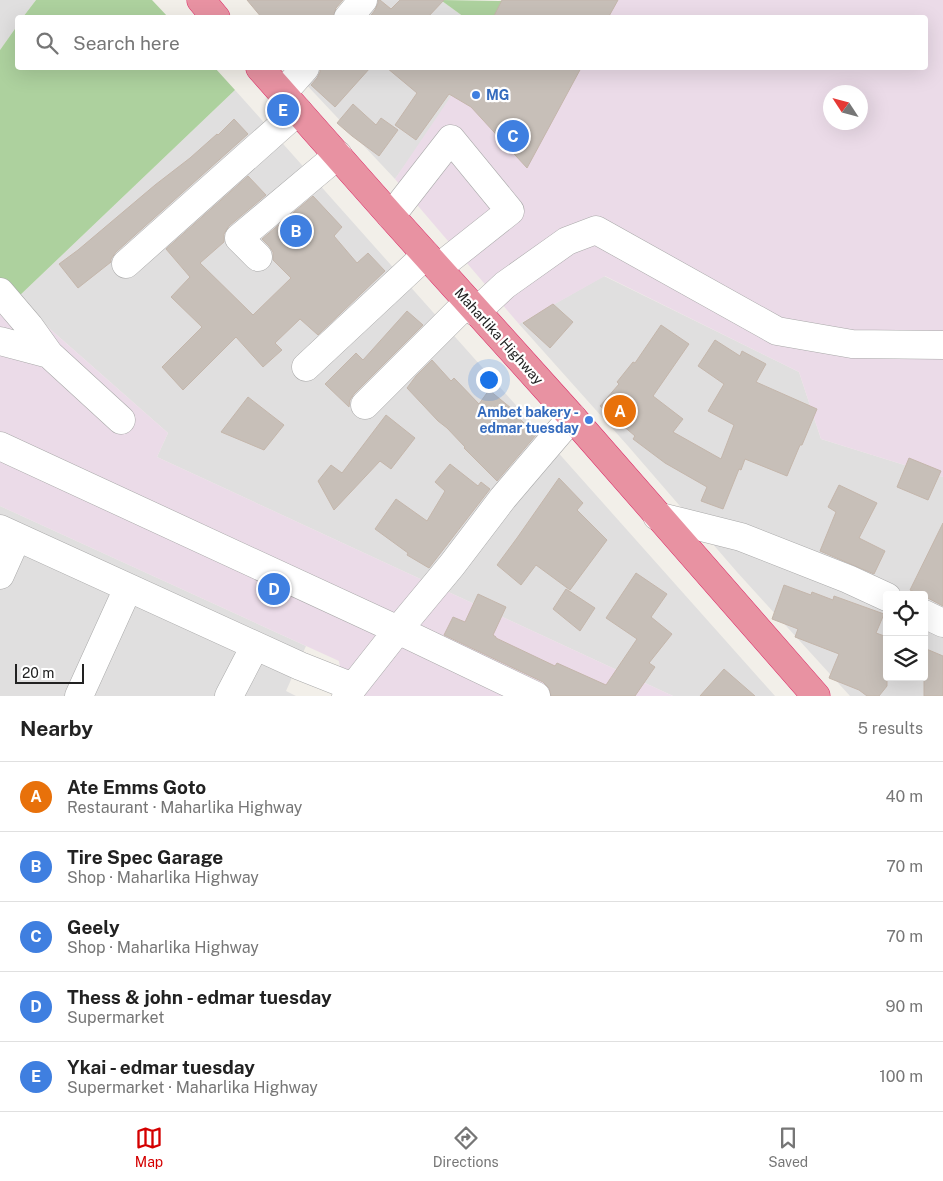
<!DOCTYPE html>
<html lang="en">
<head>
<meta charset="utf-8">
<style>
	:root { --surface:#fff; --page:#f2f2f2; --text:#222; --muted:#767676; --line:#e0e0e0; --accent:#d40000 }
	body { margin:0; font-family:"Public Sans",sans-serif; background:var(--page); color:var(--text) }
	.controls { position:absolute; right:15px; bottom:15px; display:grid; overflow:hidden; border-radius:5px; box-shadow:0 5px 20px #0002 }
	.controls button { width:45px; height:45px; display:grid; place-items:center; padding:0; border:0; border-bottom:1px solid var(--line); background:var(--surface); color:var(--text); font:25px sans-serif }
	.compass { position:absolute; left:823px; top:85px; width:45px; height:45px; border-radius:50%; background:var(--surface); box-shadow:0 5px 20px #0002; rotate:306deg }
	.scale { position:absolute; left:15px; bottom:12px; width:69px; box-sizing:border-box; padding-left:5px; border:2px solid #222; border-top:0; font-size:14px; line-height:18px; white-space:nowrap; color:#222; -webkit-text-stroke:4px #fff; paint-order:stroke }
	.you { position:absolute; left:488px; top:379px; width:18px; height:18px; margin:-12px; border:4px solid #fff; border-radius:50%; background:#1a73e8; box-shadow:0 0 0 8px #1a73e833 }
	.badge { display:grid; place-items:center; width:32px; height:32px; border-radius:50%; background:var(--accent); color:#fff; font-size:16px; font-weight:700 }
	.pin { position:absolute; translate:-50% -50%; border:2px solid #fff; box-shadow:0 1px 5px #0006 }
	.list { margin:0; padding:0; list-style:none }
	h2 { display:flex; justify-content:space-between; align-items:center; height:65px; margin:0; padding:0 20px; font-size:21px }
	h2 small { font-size:16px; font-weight:400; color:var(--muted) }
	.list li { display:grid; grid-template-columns:32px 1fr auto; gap:15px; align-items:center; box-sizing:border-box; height:70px; padding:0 20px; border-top:1px solid var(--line) }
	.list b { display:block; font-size:19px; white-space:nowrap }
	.list p { margin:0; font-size:16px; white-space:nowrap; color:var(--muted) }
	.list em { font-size:16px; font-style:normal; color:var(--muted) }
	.icon { flex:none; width:28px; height:28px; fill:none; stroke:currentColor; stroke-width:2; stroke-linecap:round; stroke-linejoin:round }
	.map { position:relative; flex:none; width:943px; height:696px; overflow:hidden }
	.search { position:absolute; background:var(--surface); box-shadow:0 5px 20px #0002; left:15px; right:15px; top:15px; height:55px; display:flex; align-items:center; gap:12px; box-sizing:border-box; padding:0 18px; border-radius:5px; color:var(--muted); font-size:19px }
	.sheet { height:415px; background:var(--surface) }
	nav { display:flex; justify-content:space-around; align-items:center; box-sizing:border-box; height:70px; border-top:1px solid var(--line); background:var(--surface); font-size:14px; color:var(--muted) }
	nav a { display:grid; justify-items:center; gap:2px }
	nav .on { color:var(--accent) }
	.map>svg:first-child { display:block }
</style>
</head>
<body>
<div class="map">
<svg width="943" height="696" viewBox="0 0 943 696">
	<rect width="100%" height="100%" fill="#f2efe9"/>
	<path fill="#e0dfdf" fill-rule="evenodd" d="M0,0H36L23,17L18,18L17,26L0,50Z
		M369,0H442V1L464,17L355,18Z
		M312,68H471L442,113L395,179L302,80Z
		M235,90L775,696H673L157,457L168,433L16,299Z
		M604,276L799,372L821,439L943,477V696H850L737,572L628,446L519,324ZM887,595H924V677H887Z
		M0,506L306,646L286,691L296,696H0Z"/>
	<path fill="#ebdbe8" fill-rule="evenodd" d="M509,0H943V477L821,439L799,372L605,276L519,324L395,179L470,68H926V18L500,17ZM830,92H860V122H830Z
		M0,281L16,299L168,433L157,457L673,696H344L339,661L0,506Z"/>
	<path fill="#add19e" d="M36,0H152L168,17H23Z
		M442,0L499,1L508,0L499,18L464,17L442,1Z
		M17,26L18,68H215L235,90L16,299L0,281V50Z"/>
	<path fill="#c7bfb8" stroke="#c4b6ab" d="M247,0H343L336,8L333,18H262Z
		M378,0H380L391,9L400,0H444L427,18H369L375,10L378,3Z
		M502,0H618L608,18H493Z
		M320,68H370L335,107L311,85L317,78L320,72Z
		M387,68H581L527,168L471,107L449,94L416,140L395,125L417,93Z
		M353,104L376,125L381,118L398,130L379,156L352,136L337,123Z
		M234,119L248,134L116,252L111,259V262L78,288L59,264L78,250L155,185L190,158L217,134L218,135Z
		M248,176L266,195L229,226L224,234V242L200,263L253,315L291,278L273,260V252L269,246L262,239L313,196L342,227L334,236L357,263L368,253L385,271L318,335L300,319L275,343L282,350L263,367L236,337L183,390L162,367L202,327L171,297L190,277L166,249Z
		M553,304L573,322L550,348L523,323Z
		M407,311L423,325L354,394L350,400L349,407L325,384L356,353L363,360Z
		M661,325L689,344L653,396L683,419L673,432L721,459L734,425L708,411L724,384L698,366L715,340L740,356L742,351L766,364L756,382L817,409L802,445H800L787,476L745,459L741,470L739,469L723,509L701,501L707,487L665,463L633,439L635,436L600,406L619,384L617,382L633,362L635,363Z
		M432,360L451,381L454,378L479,404L489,390L517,413L516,415L536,435L497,481L464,448L465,447L447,428L438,421L407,388L416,376Z
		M248,397L284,425L264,450L221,432Z
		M386,415L415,438L391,469L380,461L334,510L318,481L331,465L342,473Z
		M909,458L941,471L928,500L897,487Z
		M450,464L478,486L481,482L490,489L429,568L407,555L408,553L375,529L396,499L427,521L445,491L435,482Z
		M559,478L583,503L577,510L607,540L570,590L536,565L521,585L497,565L517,538Z
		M839,485L877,503L859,538L885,551L874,574L820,551L836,512L828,507Z
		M943,523V606L924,596V595H921L910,590Z
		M636,573L667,594L651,617L672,634L649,663L655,667L635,696H551L549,688L543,682L444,635L453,617L465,622L478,594L506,607L493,635L496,637V638L555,666L557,663L606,685L637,639L606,618Z
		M784,585L811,595L812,592L833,600L834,596L884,614L876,633L887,637V686L879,696H867L859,690L829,678L839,654L795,637L798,629L772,619Z
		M566,589L595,608L580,631L553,609Z
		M924,648L943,656V696H924Z
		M724,669L755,696H700Z"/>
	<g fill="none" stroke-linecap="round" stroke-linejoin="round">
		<defs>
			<path id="minor" d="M348,18L363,0
				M282,94L305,68
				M391,216L451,139L510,211L438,268
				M258,257L239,238L338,155
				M126,264L298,111
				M0,292L29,326L49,354L121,420
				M476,312L505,285L567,241L596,230L777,331L852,344L943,345
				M0,341L49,354
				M306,367L426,255
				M365,405L468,302
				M0,446L398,630L536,696
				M657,516L741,537L848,579L887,597
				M0,529L300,666L353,687
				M0,575L17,537
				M924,614L943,623
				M79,696L128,588
				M229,696L255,646
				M346,696L398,630L452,565L503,498L572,417"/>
			<path id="highway" d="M201,0L216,18
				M260,68L391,216L572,417L816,696"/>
		</defs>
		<use href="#minor" stroke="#a9a9a9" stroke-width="29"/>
		<use href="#highway" stroke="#dc2a67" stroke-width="29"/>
		<use href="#minor" stroke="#fff" stroke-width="28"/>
		<use href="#highway" stroke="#e892a2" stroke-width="28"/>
	</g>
	<g fill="#3f7fe0" stroke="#fff" stroke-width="2">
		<circle cx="476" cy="95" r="5"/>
		<circle cx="589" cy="420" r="5"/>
	</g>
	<g text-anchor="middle" stroke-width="4.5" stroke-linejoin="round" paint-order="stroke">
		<g font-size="14" font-weight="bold" fill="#366cbe" stroke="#fff" text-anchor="start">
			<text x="486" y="100">MG</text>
			<text x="579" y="417" text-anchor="end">Ambet bakery -<tspan x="579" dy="16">edmar tuesday</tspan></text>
		</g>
		<g font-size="14" fill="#222" stroke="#fff">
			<text transform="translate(499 336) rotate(48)" y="5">Maharlika Highway</text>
		</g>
	</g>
</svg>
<div class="controls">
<button><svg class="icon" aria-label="locate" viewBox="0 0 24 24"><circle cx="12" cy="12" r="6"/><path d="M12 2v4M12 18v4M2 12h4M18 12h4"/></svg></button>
<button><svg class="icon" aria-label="layers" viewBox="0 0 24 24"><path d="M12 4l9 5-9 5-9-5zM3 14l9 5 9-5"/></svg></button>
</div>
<svg class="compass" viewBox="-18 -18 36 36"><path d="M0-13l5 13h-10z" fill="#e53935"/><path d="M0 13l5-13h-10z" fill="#767676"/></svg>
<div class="scale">20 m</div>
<div class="you"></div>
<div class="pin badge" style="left:620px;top:411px;background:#e8710a">A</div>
<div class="pin badge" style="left:296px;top:231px;background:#3f7fe0">B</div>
<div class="pin badge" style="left:513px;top:136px;background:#3f7fe0">C</div>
<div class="pin badge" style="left:274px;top:589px;background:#3f7fe0">D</div>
<div class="pin badge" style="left:283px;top:110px;background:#3f7fe0">E</div>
<div class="search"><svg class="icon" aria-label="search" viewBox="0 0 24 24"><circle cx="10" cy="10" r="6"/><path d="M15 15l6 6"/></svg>Search here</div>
</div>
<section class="sheet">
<h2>Nearby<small>5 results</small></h2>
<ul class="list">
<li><span class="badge" style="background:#e8710a">A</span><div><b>Ate Emms Goto</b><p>Restaurant · Maharlika Highway</p></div><em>40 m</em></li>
<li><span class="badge" style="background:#3f7fe0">B</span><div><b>Tire Spec Garage</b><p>Shop · Maharlika Highway</p></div><em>70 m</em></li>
<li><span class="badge" style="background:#3f7fe0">C</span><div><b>Geely</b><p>Shop · Maharlika Highway</p></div><em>70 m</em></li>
<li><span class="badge" style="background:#3f7fe0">D</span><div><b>Thess &amp; john - edmar tuesday</b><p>Supermarket</p></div><em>90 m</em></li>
<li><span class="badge" style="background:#3f7fe0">E</span><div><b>Ykai - edmar tuesday</b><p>Supermarket · Maharlika Highway</p></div><em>100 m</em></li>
</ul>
</section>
<nav>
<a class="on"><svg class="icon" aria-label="map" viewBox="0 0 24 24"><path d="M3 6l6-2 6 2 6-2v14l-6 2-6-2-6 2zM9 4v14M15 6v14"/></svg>Map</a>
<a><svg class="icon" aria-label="directions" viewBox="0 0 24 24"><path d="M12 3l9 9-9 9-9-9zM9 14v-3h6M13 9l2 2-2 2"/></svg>Directions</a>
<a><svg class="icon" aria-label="saved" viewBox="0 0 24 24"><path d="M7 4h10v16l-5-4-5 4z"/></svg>Saved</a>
</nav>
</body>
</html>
